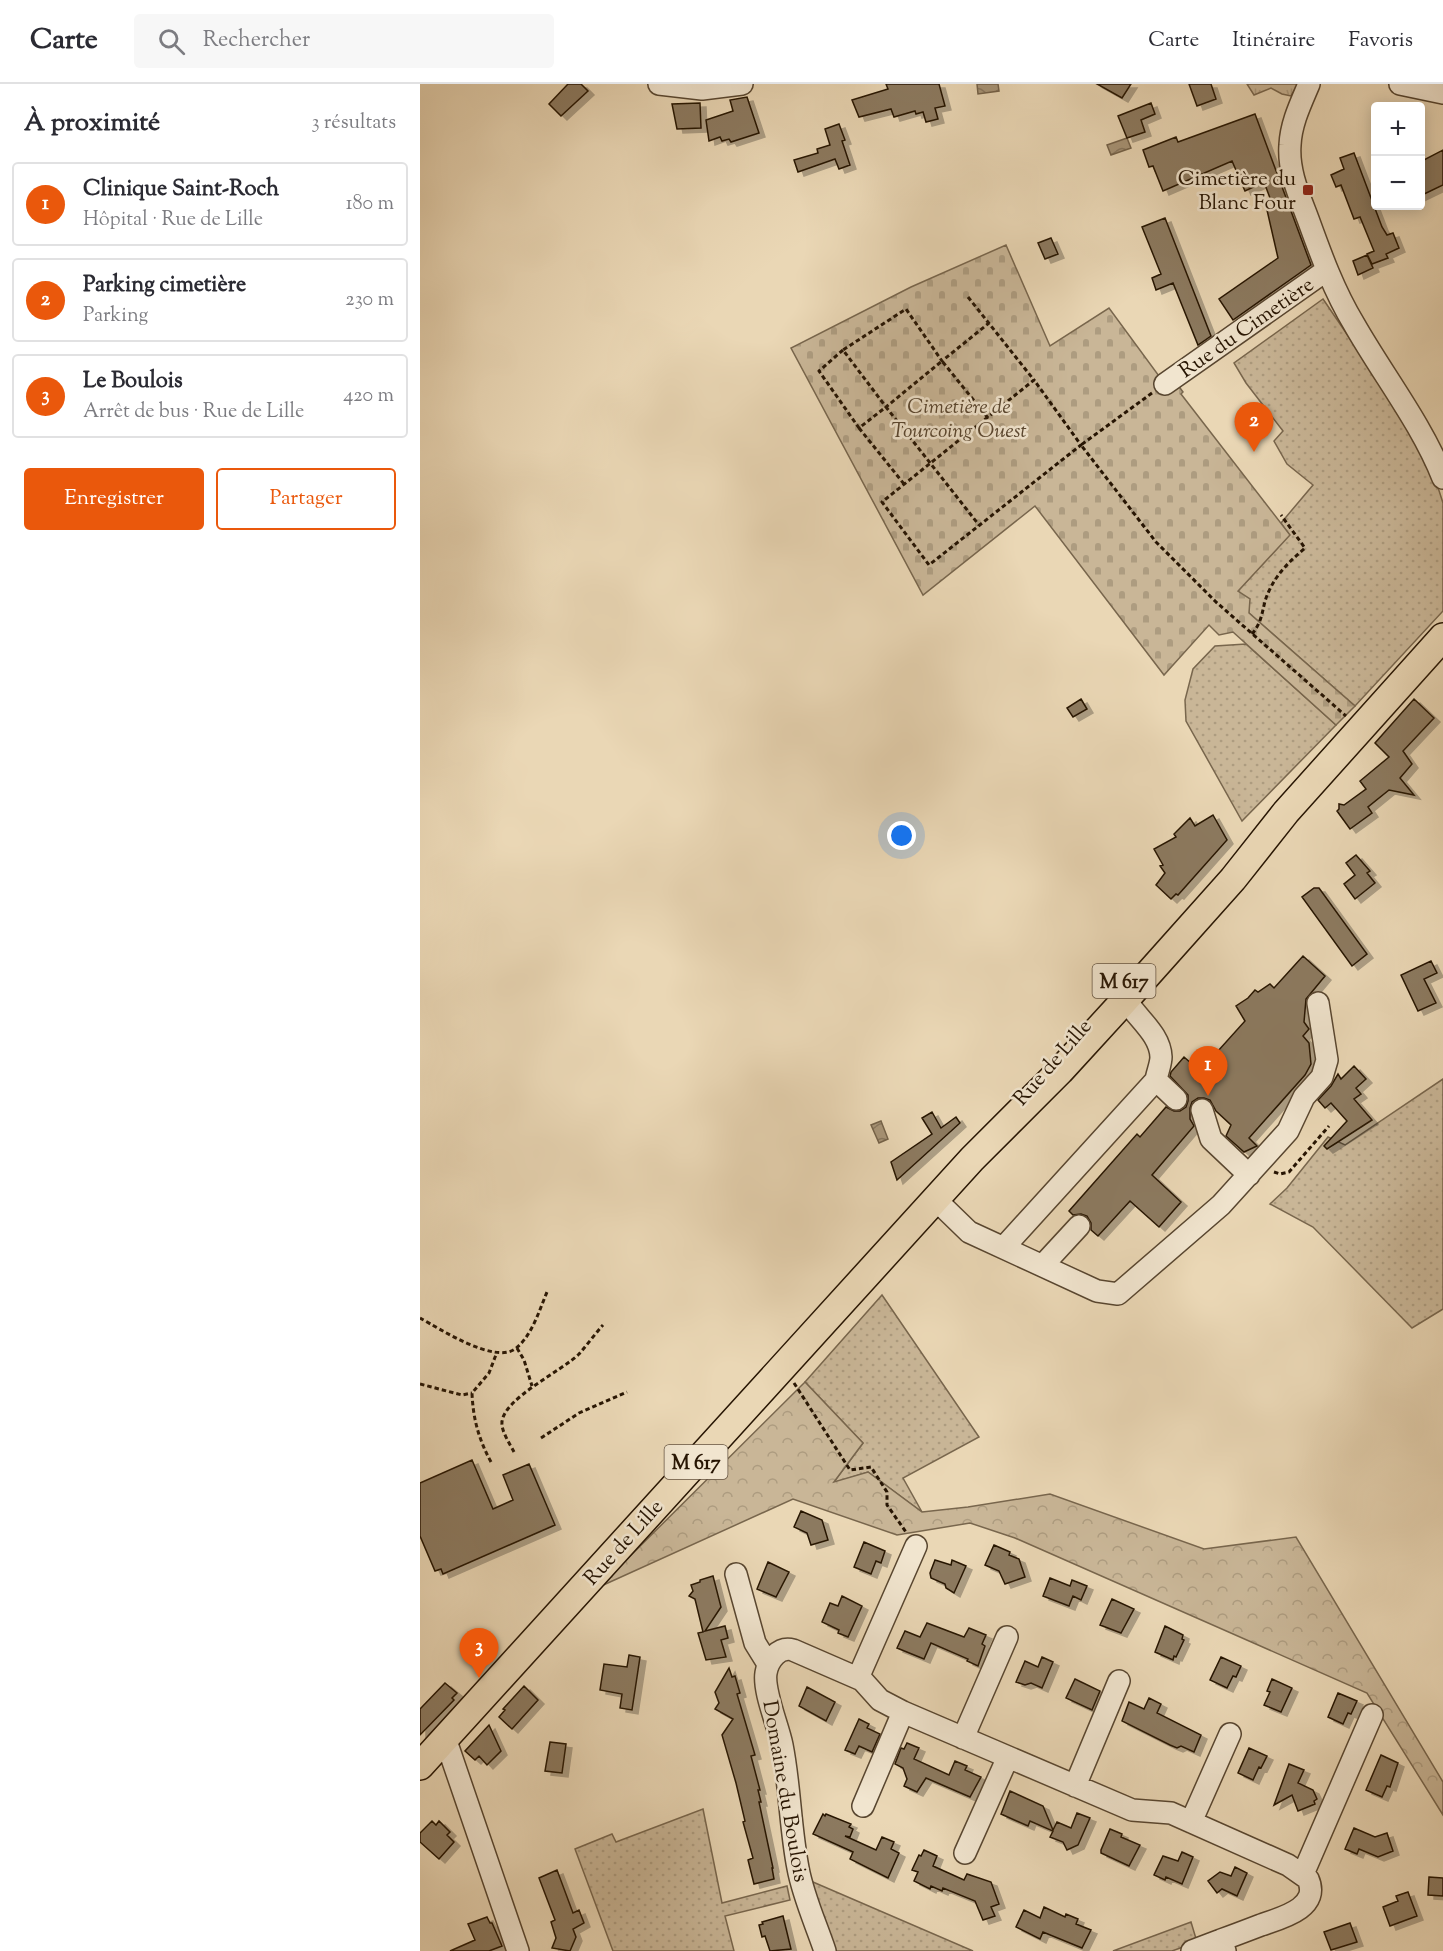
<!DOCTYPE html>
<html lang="fr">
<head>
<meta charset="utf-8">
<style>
	:root { --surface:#fff; --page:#f7f7f7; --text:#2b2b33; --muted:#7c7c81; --line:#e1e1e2; --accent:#ea580c }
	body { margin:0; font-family:"Sorts Mill Goudy",serif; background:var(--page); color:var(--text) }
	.controls { position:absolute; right:18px; top:18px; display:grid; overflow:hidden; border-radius:6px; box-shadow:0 3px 15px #0003 }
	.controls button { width:54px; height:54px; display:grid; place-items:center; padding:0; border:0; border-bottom:2px solid var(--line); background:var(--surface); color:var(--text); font:30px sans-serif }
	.you { position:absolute; left:482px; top:752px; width:21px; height:21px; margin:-15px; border:4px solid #fff; border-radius:50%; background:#1a73e8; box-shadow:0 0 0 9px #1a73e833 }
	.badge { display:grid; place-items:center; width:39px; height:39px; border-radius:50%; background:var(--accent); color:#fff; font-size:20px; font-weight:700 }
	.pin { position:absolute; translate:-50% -50px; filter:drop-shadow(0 2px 3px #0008) }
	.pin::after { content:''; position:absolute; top:32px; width:21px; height:18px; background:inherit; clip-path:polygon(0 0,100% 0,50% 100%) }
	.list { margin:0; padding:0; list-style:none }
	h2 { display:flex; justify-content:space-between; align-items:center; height:78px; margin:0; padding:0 24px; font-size:26px }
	h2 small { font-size:20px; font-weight:400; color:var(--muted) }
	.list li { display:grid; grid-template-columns:39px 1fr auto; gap:18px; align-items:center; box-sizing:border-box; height:84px; margin:0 12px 12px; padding:0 12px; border:2px solid var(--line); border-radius:6px }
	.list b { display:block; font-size:22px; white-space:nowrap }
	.list p { margin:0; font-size:20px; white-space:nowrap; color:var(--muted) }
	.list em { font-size:20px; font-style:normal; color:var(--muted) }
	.actions { display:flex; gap:12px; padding:18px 24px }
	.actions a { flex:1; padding:14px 0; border:2px solid var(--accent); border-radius:6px; text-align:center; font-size:21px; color:var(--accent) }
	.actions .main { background:var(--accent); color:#fff }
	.icon { flex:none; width:33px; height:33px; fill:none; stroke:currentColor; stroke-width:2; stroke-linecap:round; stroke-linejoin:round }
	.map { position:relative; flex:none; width:1023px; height:1867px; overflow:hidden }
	header { display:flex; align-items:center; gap:36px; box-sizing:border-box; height:84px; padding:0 30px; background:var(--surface); border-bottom:2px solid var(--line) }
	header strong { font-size:28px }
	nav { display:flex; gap:33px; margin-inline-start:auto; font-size:21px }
	.search { width:420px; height:54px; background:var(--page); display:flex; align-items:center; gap:15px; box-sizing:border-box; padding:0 21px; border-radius:6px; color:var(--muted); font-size:22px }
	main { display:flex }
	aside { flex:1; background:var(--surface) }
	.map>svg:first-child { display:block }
</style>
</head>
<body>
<header>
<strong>Carte</strong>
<div class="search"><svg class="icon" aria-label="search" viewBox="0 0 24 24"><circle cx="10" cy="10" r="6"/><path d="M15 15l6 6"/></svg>Rechercher</div>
<nav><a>Carte</a><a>Itinéraire</a><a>Favoris</a></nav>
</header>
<main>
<aside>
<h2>À proximité<small>3 résultats</small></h2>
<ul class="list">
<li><span class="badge">1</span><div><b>Clinique Saint-Roch</b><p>Hôpital · Rue de Lille</p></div><em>180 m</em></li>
<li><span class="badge">2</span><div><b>Parking cimetière</b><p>Parking</p></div><em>230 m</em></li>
<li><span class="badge">3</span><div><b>Le Boulois</b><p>Arrêt de bus · Rue de Lille</p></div><em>420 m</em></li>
</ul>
<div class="actions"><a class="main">Enregistrer</a><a>Partager</a></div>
</aside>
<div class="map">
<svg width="1023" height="1867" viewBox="0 0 1023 1867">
	<defs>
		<pattern id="grass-dots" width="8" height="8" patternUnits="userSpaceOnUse" patternTransform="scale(1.5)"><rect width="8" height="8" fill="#c9b697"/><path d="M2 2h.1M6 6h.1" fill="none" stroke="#ad9c80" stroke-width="1.8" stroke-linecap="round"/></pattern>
		<pattern id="forest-crowns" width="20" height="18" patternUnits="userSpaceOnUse" patternTransform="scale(1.5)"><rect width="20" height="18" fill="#c9b697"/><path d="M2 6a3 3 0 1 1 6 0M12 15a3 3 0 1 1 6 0" fill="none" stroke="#ad9c80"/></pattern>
		<pattern id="cemetery-stones" width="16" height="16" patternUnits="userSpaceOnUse" patternTransform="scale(1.5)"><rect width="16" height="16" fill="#c9b697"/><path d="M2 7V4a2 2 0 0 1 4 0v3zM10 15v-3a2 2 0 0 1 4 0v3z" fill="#ad9c80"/></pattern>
		<pattern id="park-tufts" width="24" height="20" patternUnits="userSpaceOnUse" patternTransform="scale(1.5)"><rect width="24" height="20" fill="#c9b697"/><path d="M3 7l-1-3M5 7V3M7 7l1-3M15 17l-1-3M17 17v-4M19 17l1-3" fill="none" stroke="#ad9c80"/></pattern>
		<pattern id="water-waves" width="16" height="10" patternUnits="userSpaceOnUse" patternTransform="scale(1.5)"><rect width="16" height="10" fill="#a89578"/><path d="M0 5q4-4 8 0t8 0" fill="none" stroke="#897860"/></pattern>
		<filter id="shadow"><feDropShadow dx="6" dy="4" stdDeviation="0" flood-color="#0004"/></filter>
	</defs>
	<rect width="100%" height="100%" fill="#ead7b5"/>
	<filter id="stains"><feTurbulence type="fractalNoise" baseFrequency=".00333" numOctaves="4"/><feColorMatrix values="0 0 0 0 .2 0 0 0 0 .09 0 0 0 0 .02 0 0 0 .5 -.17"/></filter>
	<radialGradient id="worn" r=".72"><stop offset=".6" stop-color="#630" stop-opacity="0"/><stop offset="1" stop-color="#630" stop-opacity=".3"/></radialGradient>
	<path fill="url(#grass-dots)" stroke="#78664d" stroke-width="1.5" d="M903,215L982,331L1014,391L1023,419V527L935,622L829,529L818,507L869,451L861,439L893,401L867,380L854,357L863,347L826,299L814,279Z
		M826,560L916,641L822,737L766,637L765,616L773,585L795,562Z
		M1023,995V1225L992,1244L893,1143L850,1120L867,1104L908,1053L925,1061Z
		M462,1211L559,1353L483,1394L502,1428L448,1388L413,1399L443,1359L385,1298Z
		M283,1725L302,1819L367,1802L370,1816L305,1832L314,1867H193L155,1765L192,1750L196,1758Z
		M386,1795L553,1867H413Z
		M771,1838L777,1858L752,1867H693Z"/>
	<path fill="url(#forest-crowns)" stroke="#78664d" stroke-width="1.5" d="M385,1298L443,1359L414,1398L448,1388L502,1428L548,1423L630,1410L784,1465L876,1453L1023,1698V1731L947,1609L595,1454L550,1439L477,1451L373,1415L179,1503Z"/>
	<path fill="url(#cemetery-stones)" stroke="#78664d" stroke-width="1.5" d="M586,161L630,262L689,224L747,303L755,297L763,308L761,310L870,451L818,507L830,515L829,529L935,622L916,641L813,548L799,551L789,541L744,591L615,422L503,511L371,264L491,203Z"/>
	<path fill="url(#park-tufts)" stroke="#78664d" stroke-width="1.5" d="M827,0H878L871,12L862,10L851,4L834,11Z"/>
	<path fill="url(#water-waves)" stroke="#746249" stroke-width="1.5" d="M557,0H578L579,7L558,10Z
		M707,54L711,64L691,71L687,61Z
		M461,1037L468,1055L459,1059L451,1041Z"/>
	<path fill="#8c7a60" stroke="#271503" stroke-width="1.5" filter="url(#shadow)" d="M148,0H161L168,7L141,32L129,20Z
		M466,0H519L525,22L515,24L518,35L506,38L503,28L496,30L495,27L474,33L471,25L439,33L432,16L468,5Z
		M677,0H711L702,14Z
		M769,0H791L796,15L777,22Z
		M327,13L339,49L311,58L309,55L302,57L300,53L289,57L286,36L313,27L310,16Z
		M280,19L281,44L257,45L252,20Z
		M731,19L735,30L721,36L725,48L707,54L698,32Z
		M835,30L891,181L813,236L799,215L858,174L847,126L853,122L844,98L825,107L812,77L743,107L733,82L729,83L723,66L756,53L758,58Z
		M419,40L425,56L422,57L430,81L419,85L415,75L378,88L374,76L398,69L397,65L410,61L405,45Z
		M1023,66V101L1000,112V78Z
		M934,69L962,143L967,151L973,149L979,164L966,170L968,174L952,180L947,170L954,167L940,133L934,135L921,101L916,103L911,91L924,85L920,74Z
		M745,134L791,252L778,261L753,199L736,206L732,194L741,190L722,143Z
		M631,154L638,170L625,175L618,159Z
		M947,171L953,184L938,191L933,177Z
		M661,615L667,625L653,633L647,624Z
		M994,615L1014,634L983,667L992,680L980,694L994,711L969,706L948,723L952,729L930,745L917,727L919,725V720L924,721L946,705L940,697L969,673L955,659Z
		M793,731L807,756L758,811L756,810L751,815L736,801L745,789L740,782L743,781L734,765L756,753L754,750L770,734L775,742Z
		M936,771L950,787L947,789L955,799L935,815L924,800L935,791L926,779Z
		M894,804H899L947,870L932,882L882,813Z
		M883,872L905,892L886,915L884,938L889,945L883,952L889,959L891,980L885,991L829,1054L837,1062L824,1068L806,1052L811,1041L796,1027L790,1016L784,1014H778L772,1018L770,1024V1035L774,1042L732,1091L761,1118L739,1143L710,1117L678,1152L671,1146V1139L667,1132L661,1130L653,1131L649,1127L717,1050L720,1053L746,1023L754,1027H760L766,1023L768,1017V1011L750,992L751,988L764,973L780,987L825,937L816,922L828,914L835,906L838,908L850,900L854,904Z
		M1011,877L1017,889L1004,895L1016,919L998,927L981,891Z
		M934,982L946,995L936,1004L941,1010L934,1015L952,1036L907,1065L904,1062L927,1037L911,1019L905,1024L898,1016L911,1002L918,990L921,995Z
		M512,1028L521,1044L536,1033L540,1039L477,1096L471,1078L512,1050L502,1034Z
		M52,1376L73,1425L93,1416L83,1391L109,1380L135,1441L23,1490L21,1485L15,1487L0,1452V1399Z
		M381,1427L402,1436L408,1456L391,1461L387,1449L374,1443Z
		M444,1458L465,1467L461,1479L456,1477L451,1490L434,1483Z
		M574,1461L590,1468L589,1471L599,1475L605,1493L585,1500L579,1487L565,1481Z
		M515,1476L531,1481L532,1476L546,1482L534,1509L526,1504L525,1500L511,1494L510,1489Z
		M348,1478L369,1488L356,1513L337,1505Z
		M293,1492L301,1523L285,1547L305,1542L308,1554L301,1556L306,1573L286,1576L278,1549L283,1548L275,1515L269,1512L273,1507L271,1501L280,1498V1496Z
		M630,1494L650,1502L652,1496L667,1502L661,1516L653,1512L649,1522L623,1512Z
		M422,1512L442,1522L428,1553L418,1549L419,1546L402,1538L410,1519L418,1522Z
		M692,1515L714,1525L701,1549L680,1541Z
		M507,1539L544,1553L549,1544L566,1551L562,1560L565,1562L558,1582L547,1577L548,1575L511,1559L504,1575L477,1564L485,1547L500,1553Z
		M745,1542L763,1551L762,1555L764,1556L756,1573L754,1572L753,1576L735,1568Z
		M209,1571L220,1573L212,1626L200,1624L202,1610L180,1606L184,1580L207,1583Z
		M622,1573L633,1578L622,1604L611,1599L605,1601L596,1598L605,1577L618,1583Z
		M801,1573L821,1582L816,1593L813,1592L807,1604L790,1596Z
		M309,1584L312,1593L315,1592L320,1609L317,1610L335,1671L331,1672L340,1706H338L341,1718H339L353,1784H352L354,1795L334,1800L328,1776L333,1774L323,1738L325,1737L316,1699L302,1651L313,1635L295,1625L299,1619L295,1608Z
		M655,1595L680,1607L672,1626L646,1614Z
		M852,1595L872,1604L861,1628L844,1621L850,1608L847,1607Z
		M25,1599L37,1609L32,1614L34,1616L0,1651V1625Z
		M104,1602L118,1616L92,1645L79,1633L85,1626L83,1625Z
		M387,1603L415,1618L406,1637L379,1622Z
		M918,1609L937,1617L931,1630L928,1629L923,1640L908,1633Z
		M729,1614L741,1620L737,1629L781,1651L774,1668L761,1662L757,1664L750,1661L702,1637L709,1618L724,1625Z
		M439,1635L449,1640L447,1644L460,1650L452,1668L439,1662L435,1670L425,1666Z
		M69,1641L81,1667L67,1681L59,1672L55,1676L45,1667Z
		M130,1658L146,1660L142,1689L125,1687Z
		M487,1659L499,1664L494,1675L529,1691L535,1677L547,1682L545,1686L561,1693L550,1713L506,1694L497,1708L484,1702L487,1695L483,1684L475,1680L481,1664L484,1665Z
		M829,1664L847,1672L841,1684L839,1683L833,1696L818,1689Z
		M961,1671L978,1679L970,1703L967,1702L962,1713L946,1706Z
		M869,1680L884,1686L878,1699L893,1706L897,1715L894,1717L895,1720L878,1727L872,1711L854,1721Z
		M590,1707L623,1722L633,1746L637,1738L651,1744L657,1729L670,1734L658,1761L647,1766L643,1758L630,1753L633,1747L610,1737L608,1742L581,1730Z
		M403,1730L405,1732L406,1730L431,1740L429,1743L433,1745L430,1753L425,1752L456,1766L462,1753L474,1758L471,1765L479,1769L468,1794L430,1775L433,1768L393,1750Z
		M12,1737L16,1741L19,1737L30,1748L27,1751L34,1758L19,1775L0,1758V1749Z
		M934,1744L955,1753L967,1749L973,1767L958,1773L939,1765L937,1770L925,1765Z
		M690,1745L702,1750L701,1753L720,1761L709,1782L681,1769V1766Z
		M504,1766L517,1772L513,1782L544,1796L547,1790L571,1798L579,1820L571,1823L575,1832L563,1836L555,1817L523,1804L522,1807L511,1802L510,1805L494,1797L498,1788L492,1786L499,1771L501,1772Z
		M762,1768L773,1773L762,1800L746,1793L745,1796L734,1791L743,1772L758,1777Z
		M815,1783L827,1789L817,1812L802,1805L797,1809L788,1797L800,1788L811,1792Z
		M137,1786L153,1829L159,1826L164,1839L153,1845L156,1853L150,1867L132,1864L136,1854L131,1838L135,1836L119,1794Z
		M1009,1793L1023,1794V1812L1008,1811Z
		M988,1808L997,1832L970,1842L963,1823L978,1817L976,1812Z
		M624,1823L645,1833L646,1830L658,1835L656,1840L671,1846L662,1864L623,1848L620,1855L596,1843L604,1826L620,1834Z
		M363,1832L371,1865L350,1867L345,1852L342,1853L339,1841L343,1840L342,1838Z
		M67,1833L70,1839H72L82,1862L69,1867H30L55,1856L48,1840Z
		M930,1839L937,1858L911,1866L904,1848Z"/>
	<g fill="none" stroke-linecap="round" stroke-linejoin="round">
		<defs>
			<path id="minor" d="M239,0L282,5L322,0
				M889,0C881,19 871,39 870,61C868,87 879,111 888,135C901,171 914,207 934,240C963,291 1001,339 1023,394
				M980,0L1023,9
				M745,300L907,186
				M736,996L756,1015
				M782,1026L791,1055L829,1091
				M515,1115L549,1148L677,1207L698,1210L801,1121L868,1047L884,1013L902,993L907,976L898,919
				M584,1163L736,996C737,989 741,980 741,973C740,947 711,931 702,908L707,903
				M623,1181L659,1142
				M316,1490L335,1559L348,1580
				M438,1594L496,1462
				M25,1654L98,1867
				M543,1654L587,1553
				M655,1702L699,1597
				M443,1722L483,1628
				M771,1738L810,1650
				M545,1769L588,1673
				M883,1790L952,1631
				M405,1867C396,1840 383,1812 378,1784C370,1743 370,1701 362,1661C358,1641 343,1607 346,1589C348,1576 359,1562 373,1566L442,1596L460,1616L483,1628L712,1726L751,1729L868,1781L888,1795C901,1824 861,1834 841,1841C828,1846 815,1851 801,1856L805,1867
				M772,1867L801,1856"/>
			<path id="major" d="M0,1682L552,1075L640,987L705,916L813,795L866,728L1023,553"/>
		</defs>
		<use href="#minor" stroke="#584630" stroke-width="24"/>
		<use href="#major" stroke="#271503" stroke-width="30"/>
		<path stroke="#271503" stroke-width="3" stroke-dasharray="4.5 3" stroke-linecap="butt" d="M548,213L614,296L462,418L509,481L661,361L614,296
			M423,266L399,287L439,344L466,323L559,441
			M732,309L661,361L736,458L796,518L926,632
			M568,334L522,277L466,323L423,266L486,225L522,277L569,239
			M439,344L484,400
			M832,550C845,534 841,523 849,507C857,489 870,477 885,464L861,431
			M854,1088L860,1090L869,1088L909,1042
			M0,1234C20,1245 74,1280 95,1265C112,1252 119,1227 127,1208
			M97,1264L104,1276L112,1302
			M374,1299L430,1386L451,1383L467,1408V1421L486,1448
			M0,1300L42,1311L52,1309
			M121,1354L159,1329L207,1308
			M94,1368C90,1360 81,1347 82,1338C84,1314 142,1287 159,1270C167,1261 175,1250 183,1241
			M71,1378C59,1356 53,1335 52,1309L69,1289L77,1268"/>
		<use href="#minor" stroke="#f1e5cf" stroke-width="21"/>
		<use href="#major" stroke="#ead7b5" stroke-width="27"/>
	</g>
	<rect fill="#8f2418" stroke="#f1e5cf" stroke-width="2" x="882" y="100" width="12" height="12" rx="3"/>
	<g text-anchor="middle" stroke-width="5" stroke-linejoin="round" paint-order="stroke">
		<g fill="#f1e5cf" stroke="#645340" stroke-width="1.5">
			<rect x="672.5" y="880" width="63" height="34" rx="4.5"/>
			<rect x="244.5" y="1361" width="63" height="34" rx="4.5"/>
		</g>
		<g font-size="20" font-weight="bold" fill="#271503">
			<text x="704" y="904">M 617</text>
			<text x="276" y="1385">M 617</text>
		</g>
		<g font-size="21" fill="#271503" stroke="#f1e5cf" text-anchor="end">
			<text x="876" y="101">Cimetière du<tspan x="876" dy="24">Blanc Four</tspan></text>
		</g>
		<g font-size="21" fill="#271503" stroke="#f1e5cf">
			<text transform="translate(826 243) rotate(-35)" y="7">Rue du Cimetière</text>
			<text transform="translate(632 978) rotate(-49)" y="7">Rue de Lille</text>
			<text transform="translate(203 1458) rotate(-48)" y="7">Rue de Lille</text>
			<text transform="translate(366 1707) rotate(80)" y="7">Domaine du Boulois</text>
		</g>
		<g font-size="21" font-style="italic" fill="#58452f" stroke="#f1e5cf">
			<text x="539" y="329">Cimetière de<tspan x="539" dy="24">Tourcoing Ouest</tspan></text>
		</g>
	</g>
	<rect width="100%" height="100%" filter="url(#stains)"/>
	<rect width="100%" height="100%" fill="url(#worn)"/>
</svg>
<div class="controls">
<button>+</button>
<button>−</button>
</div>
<div class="you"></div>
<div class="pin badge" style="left:788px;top:1012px">1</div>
<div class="pin badge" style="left:834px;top:368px">2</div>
<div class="pin badge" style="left:59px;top:1594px">3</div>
</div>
</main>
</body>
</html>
